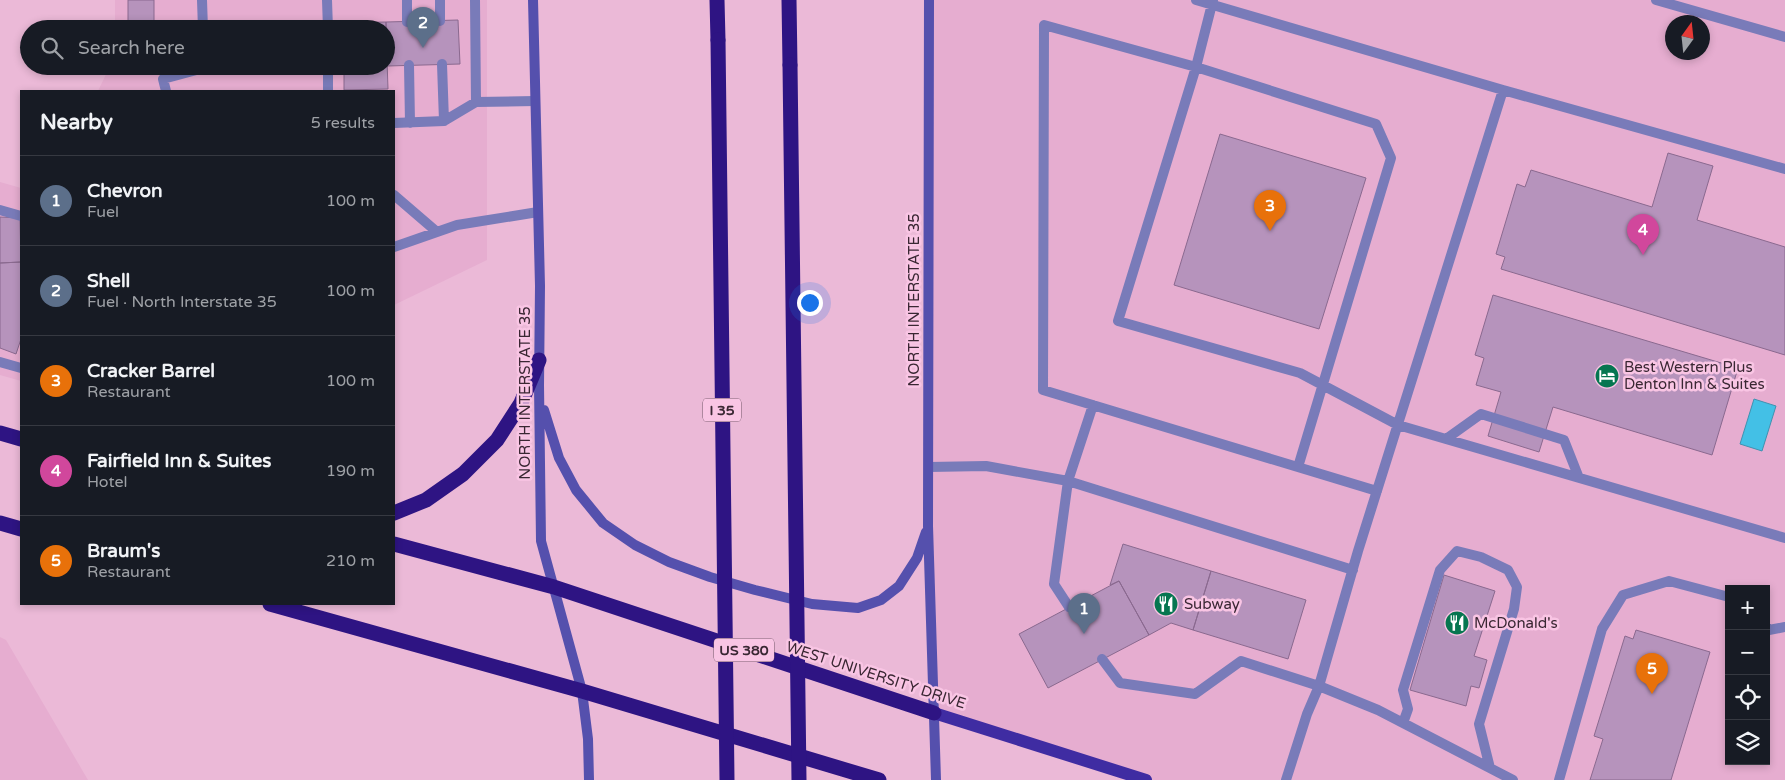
<!DOCTYPE html>
<html lang="en">
<head>
<meta charset="utf-8">
<style>
	:root { --surface:#171b24; --page:#20242c; --text:#f1f3f6; --muted:#9ea1a6; --line:#363941; --accent:#db2777 }
	body { margin:0; font-family:"Varela Round",sans-serif; background:var(--page); color:var(--text) }
	.controls { position:absolute; right:15px; bottom:15px; display:grid; overflow:hidden; border-radius:0px; box-shadow:0 2px 8px #0003 }
	.controls button { width:45px; height:45px; display:grid; place-items:center; padding:0; border:0; border-bottom:1px solid var(--line); background:var(--surface); color:var(--text); font:25px sans-serif }
	.compass { position:absolute; left:1665px; top:15px; width:45px; height:45px; border-radius:50%; background:var(--surface); box-shadow:0 2px 8px #0003; rotate:15deg }
	.you { position:absolute; left:809px; top:302px; width:18px; height:18px; margin:-12px; border:4px solid #fff; border-radius:50%; background:#1a73e8; box-shadow:0 0 0 8px #1a73e833 }
	.badge { display:grid; place-items:center; width:32px; height:32px; border-radius:50%; background:var(--accent); color:#fff; font-size:16px; font-weight:700 }
	.pin { position:absolute; translate:-50% -41px; filter:drop-shadow(0 1px 2px #0008) }
	.pin::after { content:''; position:absolute; top:26px; width:18px; height:15px; background:inherit; clip-path:polygon(0 0,100% 0,50% 100%) }
	.list { margin:0; padding:0; list-style:none }
	h2 { display:flex; justify-content:space-between; align-items:center; height:65px; margin:0; padding:0 20px; font-size:21px }
	h2 small { font-size:16px; font-weight:400; color:var(--muted) }
	.list li { display:grid; grid-template-columns:32px 1fr auto; gap:15px; align-items:center; box-sizing:border-box; height:90px; padding:0 20px; border-top:1px solid var(--line) }
	.list b { display:block; font-size:19px; white-space:nowrap }
	.list p { margin:0; font-size:16px; white-space:nowrap; color:var(--muted) }
	.list em { font-size:16px; font-style:normal; color:var(--muted) }
	.icon { flex:none; width:28px; height:28px; fill:none; stroke:currentColor; stroke-width:2; stroke-linecap:round; stroke-linejoin:round }
	.map { position:relative; flex:none; width:1785px; height:780px; overflow:hidden }
	.search { position:absolute; background:var(--surface); box-shadow:0 2px 8px #0003; left:20px; top:20px; width:375px; height:55px; display:flex; align-items:center; gap:12px; box-sizing:border-box; padding:0 18px; border-radius:28px; color:var(--muted); font-size:19px }
	.panel { position:absolute; background:var(--surface); box-shadow:0 2px 8px #0003; left:20px; top:90px; width:375px; height:515px; border-radius:0px }
	.map>svg:first-child { display:block }
</style>
</head>
<body>
<div class="map">
<svg width="1785" height="780" viewBox="0 0 1785 780">
	<rect width="100%" height="100%" fill="#ebb9d7"/>
	<path fill="#e6add0" fill-rule="evenodd" d="M115,0H487V260L394,305V91H98L110,66H386V29H115Z
		M929,0H1785V780H1146L934,713ZM1672,22H1702V52H1672ZM1729,589H1766V761H1729Z
		M0,182L21,188V381L0,375Z
		M0,637L6,640L88,780H0Z"/>
	<path fill="#43c0e6" stroke="#4092b0" d="M1754,399L1776,406L1762,451L1740,444Z"/>
	<path fill="#b693bc" stroke="#8a698f" d="M128,0H154V29H128Z
		M458,20L460,64L387,66L386,22Z
		M386,22V29H343V23Z
		M386,31L388,89L344,90V66H386Z
		M1220,134L1366,178L1319,329L1174,285Z
		M1668,153L1713,166L1697,220L1785,247V355L1501,269L1505,257L1496,254L1517,184L1525,187L1531,170L1652,207Z
		M0,217L20,218L21,262L0,263Z
		M21,262V339L16,354L0,348V263Z
		M1493,295L1738,368L1712,455L1553,407L1539,452L1488,436L1501,392L1476,385L1484,358L1475,355Z
		M1123,544L1211,571L1193,630L1171,623L1149,635L1119,581L1110,585Z
		M1211,571L1306,600L1288,659L1193,630Z
		M1444,575L1495,591L1474,656L1487,660L1479,688L1471,686L1466,706L1410,690Z
		M1119,581L1149,635L1048,688L1019,634Z
		M1636,630L1710,652L1671,780H1590L1603,739L1594,736L1625,636L1633,639Z"/>
	<g fill="none" stroke-linecap="round" stroke-linejoin="round">
		<path stroke="#797bb9" stroke-width="10" d="M202,0L203,29
			M327,0L328,29
			M407,0V22
			M475,0L476,102
			M1196,0L1503,90L1785,169
			M1213,0L1196,67L1118,321L1300,373L1398,425L1785,538
			M1656,0L1785,37
			M440,21V0
			M442,64L444,121
			M409,65L410,123
			M328,66V91
			M166,91L163,79L204,68V66
			M394,123L444,121L476,102L535,101
			M394,195L437,232
			M0,210L21,216
			M394,247L457,225L538,212
			M0,362L21,368
			M1446,439L1481,414L1564,440L1579,478
			M929,467L986,466L1068,481L1353,570
			M1298,467L1391,158L1376,124L1196,67L1044,25L1043,390L1377,491
			M1069,607L1054,584L1068,481L1093,405
			M1766,627L1769,630L1785,627
			M1102,659L1120,683L1195,694L1241,661L1319,686L1378,710L1513,780
			M1403,723L1408,709L1403,690L1440,570L1457,551L1481,557L1508,570L1517,587L1514,609L1479,724L1490,768
			M1286,780L1307,714L1319,686L1358,551L1503,90
			M1559,780L1602,629L1623,595L1669,581L1729,597"/>
		<path stroke="#5550ad" stroke-width="10" d="M533,0L540,286L539,385L541,541L582,691L588,739L589,780
			M929,0L928,526L936,780
			M544,410L559,458L576,490L603,523L635,545L669,562L710,577L755,590L812,604L858,608L881,600L899,586L917,558L926,532"/>
		<path stroke="#3f2ca2" stroke-width="12" d="M934,713L1146,780"/>
		<path stroke="#2e1483" stroke-width="15" d="M717,0L718,40
			M789,0L790,65
			M0,433L21,439
			M394,513L426,500L463,474L497,440L521,403L539,360
			M0,523L21,529
			M394,544L554,587L934,713
			M270,604L582,691L879,780"/>
		<path stroke="#2e1483" stroke-width="15" d="M718,40L727,780
			M790,65L799,780"/>
	</g>
	<defs>
		<symbol id="hotel-disc" viewBox="-11 -11 22 22"><circle r="9.5" fill="#067650" stroke="#f9c5e4"/><path d="M-6-4.5h1.5V1H6V5H4.5V3h-9V5H-6ZM-4 0a1.8 1.8 0 1 1 3.6 0ZM.5 0V-2.5h3Q6-2.5 6 0Z" fill="#fff"/></symbol>
		<symbol id="restaurant-disc" viewBox="-11 -11 22 22"><circle r="9.5" fill="#067650" stroke="#f9c5e4"/><path d="M-5-6h1v4h1v-4h1v4h1v-4h1v5L-1.5 .5V6h-2V.5L-5-1ZM5-6V6H3V1.5H1.5Q1.5-4 5-6Z" fill="#fff"/></symbol>
	</defs>
	<g fill-rule="evenodd">
		<use href="#hotel-disc" x="1593" y="362" width="28" height="28"/>
		<use href="#restaurant-disc" x="1152" y="590" width="28" height="28"/>
		<use href="#restaurant-disc" x="1443" y="609" width="28" height="28"/>
	</g>
	<g text-anchor="middle" stroke-width="5" stroke-linejoin="round" paint-order="stroke">
		<g fill="#f9c5e4" stroke="#735668" stroke-width="1">
			<rect x="703" y="398.5" width="38" height="23" rx="4"/>
			<rect x="714" y="638.5" width="60" height="23" rx="4"/>
		</g>
		<g font-size="14" font-weight="bold" fill="#3a2733">
			<text x="722" y="415">I 35</text>
			<text x="744" y="655">US 380</text>
		</g>
		<g font-size="15" fill="#3a2733" stroke="#f9c5e4">
			<text transform="translate(914 300) rotate(-90)" y="5">NORTH INTERSTATE 35</text>
			<text transform="translate(525 393) rotate(-90)" y="5">NORTH INTERSTATE 35</text>
			<text transform="translate(876 675) rotate(18)" y="5">WEST UNIVERSITY DRIVE</text>
		</g>
		<g font-size="15" fill="#3a2733" stroke="#f9c5e4" text-anchor="start">
			<text x="1624" y="372">Best Western Plus<tspan x="1624" dy="17">Denton Inn &amp; Suites</tspan></text>
			<text x="1184" y="609">Subway</text>
			<text x="1474" y="628">McDonald's</text>
		</g>
	</g>
</svg>
<div class="controls">
<button>+</button>
<button>−</button>
<button><svg class="icon" aria-label="locate" viewBox="0 0 24 24"><circle cx="12" cy="12" r="6"/><path d="M12 2v4M12 18v4M2 12h4M18 12h4"/></svg></button>
<button><svg class="icon" aria-label="layers" viewBox="0 0 24 24"><path d="M12 4l9 5-9 5-9-5zM3 14l9 5 9-5"/></svg></button>
</div>
<svg class="compass" viewBox="-18 -18 36 36"><path d="M0-13l5 13h-10z" fill="#e53935"/><path d="M0 13l5-13h-10z" fill="#9ea1a6"/></svg>
<div class="you"></div>
<div class="pin badge" style="left:1084px;top:634px;background:#5c6f8a">1</div>
<div class="pin badge" style="left:423px;top:48px;background:#5c6f8a">2</div>
<div class="pin badge" style="left:1270px;top:231px;background:#e8710a">3</div>
<div class="pin badge" style="left:1643px;top:255px;background:#d1479c">4</div>
<div class="pin badge" style="left:1652px;top:694px;background:#e8710a">5</div>
<div class="search"><svg class="icon" aria-label="search" viewBox="0 0 24 24"><circle cx="10" cy="10" r="6"/><path d="M15 15l6 6"/></svg>Search here</div>
<section class="panel">
<h2>Nearby<small>5 results</small></h2>
<ul class="list">
<li><span class="badge" style="background:#5c6f8a">1</span><div><b>Chevron</b><p>Fuel</p></div><em>100 m</em></li>
<li><span class="badge" style="background:#5c6f8a">2</span><div><b>Shell</b><p>Fuel · North Interstate 35</p></div><em>100 m</em></li>
<li><span class="badge" style="background:#e8710a">3</span><div><b>Cracker Barrel</b><p>Restaurant</p></div><em>100 m</em></li>
<li><span class="badge" style="background:#d1479c">4</span><div><b>Fairfield Inn &amp; Suites</b><p>Hotel</p></div><em>190 m</em></li>
<li><span class="badge" style="background:#e8710a">5</span><div><b>Braum's</b><p>Restaurant</p></div><em>210 m</em></li>
</ul>
</section>
</div>
</body>
</html>
